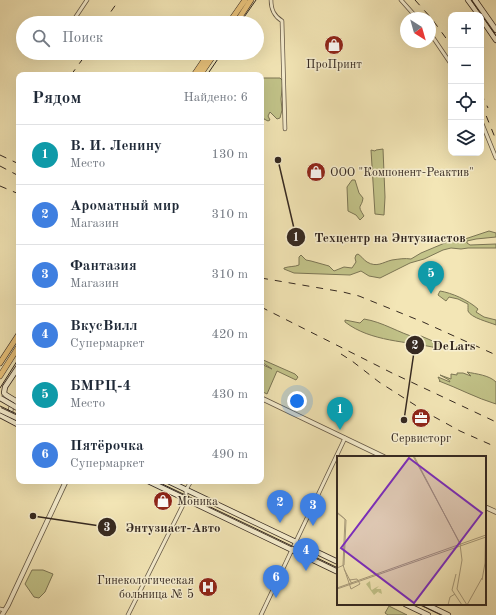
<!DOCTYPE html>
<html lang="ru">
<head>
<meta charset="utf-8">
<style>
	:root { --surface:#fff; --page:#f6f6f7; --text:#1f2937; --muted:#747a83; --line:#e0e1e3; --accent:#1a73e8 }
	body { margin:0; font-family:"Old Standard TT",serif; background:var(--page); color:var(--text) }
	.controls { position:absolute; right:12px; top:12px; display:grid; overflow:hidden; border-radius:8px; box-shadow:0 4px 16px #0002 }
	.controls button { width:36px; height:36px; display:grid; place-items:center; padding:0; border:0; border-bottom:1px solid var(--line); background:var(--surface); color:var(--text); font:20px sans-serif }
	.compass { position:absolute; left:400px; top:12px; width:36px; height:36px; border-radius:50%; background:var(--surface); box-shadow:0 4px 16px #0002; rotate:143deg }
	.you { position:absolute; left:297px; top:401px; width:14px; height:14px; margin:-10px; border:3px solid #fff; border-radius:50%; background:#1a73e8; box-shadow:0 0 0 6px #1a73e833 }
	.badge { display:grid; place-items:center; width:26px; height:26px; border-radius:50%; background:var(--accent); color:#fff; font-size:13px; font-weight:700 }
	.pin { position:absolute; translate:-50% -33px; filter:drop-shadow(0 1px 2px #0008) }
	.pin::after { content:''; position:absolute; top:21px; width:14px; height:12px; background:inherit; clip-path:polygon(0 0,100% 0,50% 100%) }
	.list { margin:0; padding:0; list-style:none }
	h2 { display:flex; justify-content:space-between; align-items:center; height:52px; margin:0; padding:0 16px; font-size:17px }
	h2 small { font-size:13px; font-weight:400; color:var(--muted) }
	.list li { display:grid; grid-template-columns:26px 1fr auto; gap:12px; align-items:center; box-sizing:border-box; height:60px; padding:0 16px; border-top:1px solid var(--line) }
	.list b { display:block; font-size:15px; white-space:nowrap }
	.list p { margin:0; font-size:13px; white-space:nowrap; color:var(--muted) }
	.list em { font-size:13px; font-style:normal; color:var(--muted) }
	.icon { flex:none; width:22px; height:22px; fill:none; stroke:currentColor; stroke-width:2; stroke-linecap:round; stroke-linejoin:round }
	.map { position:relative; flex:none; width:496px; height:615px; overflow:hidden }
	.search { position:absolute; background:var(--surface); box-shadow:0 4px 16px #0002; left:16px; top:16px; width:248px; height:44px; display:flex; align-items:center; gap:10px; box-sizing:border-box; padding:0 14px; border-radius:22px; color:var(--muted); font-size:15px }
	.panel { position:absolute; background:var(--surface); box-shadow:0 4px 16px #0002; left:16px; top:72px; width:248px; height:412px; border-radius:8px }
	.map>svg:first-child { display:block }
</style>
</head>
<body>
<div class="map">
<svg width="496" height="615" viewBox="0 0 496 615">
	<rect width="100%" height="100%" fill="#f3e6b6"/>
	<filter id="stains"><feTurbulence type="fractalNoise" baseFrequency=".005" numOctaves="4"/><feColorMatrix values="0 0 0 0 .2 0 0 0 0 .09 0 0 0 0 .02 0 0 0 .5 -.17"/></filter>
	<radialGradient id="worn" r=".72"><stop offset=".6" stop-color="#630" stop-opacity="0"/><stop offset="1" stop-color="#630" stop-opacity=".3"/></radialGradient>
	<path fill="#c2c389" stroke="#7c7655" d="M261,78H280L283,81L281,99L282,110L280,118L277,119L270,112L268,116L270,120L268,121L264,119L261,112Z
		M383,149L385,197L384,215L375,214L371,150L375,151L376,150Z
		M352,180H355L359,193L363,198C362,208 356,204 364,216L360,220L356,215L348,211L347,187Z
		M489,231L496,233V237L476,239L467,241V243L470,245L496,244V248H468L461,249L451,248L443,250L424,259L410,263L380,278L369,276L361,271L350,275L294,273L284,269V268C290,266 294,267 299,265V257L301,255L306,260L311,261L329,266L334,271L344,267L352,268L356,262L355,258L356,255L358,254C361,256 364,260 367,262C377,268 383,262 392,260C399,259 405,258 411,259L421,253L452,240L465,239Z
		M440,291C452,293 468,300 478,309L476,312L484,317L496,320V325C489,322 471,318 468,311C468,310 468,305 468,304L458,299L449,297L446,301L438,295Z
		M364,319C383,322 399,333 417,338L421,336L442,345L444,348H437C407,341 371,342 345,322V320L360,323Z
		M261,359L295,374L298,377L296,380L277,371L267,394L261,391V364L272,369L263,363H261Z
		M467,372C476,374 489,375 496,382V404C476,398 458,388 439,381H440L438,377L450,382L449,380L440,375L451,379V374L457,375V373H463L471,376Z
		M32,570H43L53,574L45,592L39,598L34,597L25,584Z
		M389,606L407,615H388L385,613Z"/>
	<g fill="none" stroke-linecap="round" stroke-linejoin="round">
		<defs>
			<path id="minor" d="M271,0C271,10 274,16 282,21L285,129
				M401,0L417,18
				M75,18L87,0
				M430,33L451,64
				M481,121L496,158
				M0,609L4,610
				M128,615L186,499V490L191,481
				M261,615L345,438"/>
			<path id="tertiary" d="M261,398L384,457
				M10,416L11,408L15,405L19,404
				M485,507L496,512
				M2,615L8,605L66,481"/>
			<path id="secondary" d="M468,0L479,15
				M475,0L496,30
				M481,18L496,40
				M19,366L5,387L4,393L6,395L19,403
				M0,415L19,425
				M148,481L338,572
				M168,481L338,562
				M405,604L428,615
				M425,604L448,615"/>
			<path id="primary" d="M229,23L245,0
				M236,23L251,0
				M194,75L209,53
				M200,75L215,53
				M0,363L19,334
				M0,376L19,346"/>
		</defs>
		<use href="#minor" stroke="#645846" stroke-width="4.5"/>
		<use href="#tertiary" stroke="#645846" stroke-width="5.5"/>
		<use href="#secondary" stroke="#352921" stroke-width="6"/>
		<use href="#primary" stroke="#352921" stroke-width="6"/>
		<use href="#minor" stroke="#f7efd0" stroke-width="3"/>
		<use href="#tertiary" stroke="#f7efd0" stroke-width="4"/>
		<use href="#secondary" stroke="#f7efd0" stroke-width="4.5"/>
		<use href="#primary" stroke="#eac37b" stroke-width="5"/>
		<path stroke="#352921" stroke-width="1" d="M471,0L496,36
			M240,23L256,0
			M207,75L222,53
			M0,388L19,358
			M0,406L19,415
			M156,481L338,568
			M418,604L441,615"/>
		<path stroke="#352921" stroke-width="1" stroke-dasharray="7 7" stroke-linecap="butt" d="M415,0L432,19L451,45
			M103,23L119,0
			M71,75L87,53
			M481,93L488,108
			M481,103L496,140
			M0,155L19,164
			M0,166L19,176
			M0,186L19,194
			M261,278L343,292L359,296L423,322L496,355
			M261,307L392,373L496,422
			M341,354L352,361L379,382L429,414L460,431L496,447"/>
		<defs>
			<path id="secondary-bridge" d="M0,398L19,409
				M0,410L19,419"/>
		</defs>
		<use href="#secondary-bridge" stroke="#352921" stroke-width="6" stroke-linecap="butt"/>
		<use href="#secondary-bridge" stroke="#f7efd0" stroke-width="4.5"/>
	</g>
	<defs>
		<symbol id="shop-disc" viewBox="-11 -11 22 22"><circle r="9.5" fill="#8f2418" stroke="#f7efd0"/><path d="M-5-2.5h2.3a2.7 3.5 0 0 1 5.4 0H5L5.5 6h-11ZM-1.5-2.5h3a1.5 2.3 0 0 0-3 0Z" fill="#fff"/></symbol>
		<symbol id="office-disc" viewBox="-11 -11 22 22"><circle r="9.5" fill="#8f2418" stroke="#f7efd0"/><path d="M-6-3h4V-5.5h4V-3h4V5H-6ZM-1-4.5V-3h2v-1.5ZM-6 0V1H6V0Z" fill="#fff"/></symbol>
		<symbol id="hospital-disc" viewBox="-11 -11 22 22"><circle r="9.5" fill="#8f2418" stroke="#f7efd0"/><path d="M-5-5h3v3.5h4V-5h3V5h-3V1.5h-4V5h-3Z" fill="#fff"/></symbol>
	</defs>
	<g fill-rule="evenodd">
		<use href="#shop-disc" x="323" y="34" width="22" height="22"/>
		<use href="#shop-disc" x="305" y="161" width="22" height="22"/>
		<use href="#office-disc" x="410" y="407" width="22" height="22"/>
		<use href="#shop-disc" x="152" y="490" width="22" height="22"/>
		<use href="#hospital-disc" x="197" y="576" width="22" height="22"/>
	</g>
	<g text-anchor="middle" stroke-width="3" stroke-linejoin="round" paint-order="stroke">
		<g font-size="12" fill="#352921" stroke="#f7efd0">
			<text x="334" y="68">ПроПринт</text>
			<text x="330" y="176" text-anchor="start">ООО "Компонент-Реактив"</text>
			<text x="421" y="442">Сервисторг</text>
			<text x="177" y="505" text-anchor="start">Моника</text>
			<text x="194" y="584" text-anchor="end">Гинекологическая<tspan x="194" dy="14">больница № 5</tspan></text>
		</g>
	</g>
	<g transform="translate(337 456)">
		<rect width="149" height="149" fill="#f3e6b6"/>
		<path d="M33,125L34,133L35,134L38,132L42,130L39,133H44L45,138L41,136L43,134L37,139L29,128Z" fill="#c2c389"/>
		<path fill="none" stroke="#a79a7a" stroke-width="1" d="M76,0L124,89M77,0L123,88L125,104L120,133L130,149M0,56L9,64L7,109L0,112M0,57L8,63L6,109L14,133M7,113L15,128M119,118L115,134L125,149M12,124L20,123L23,128L14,133M145,124L148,107L149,53M0,132L149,79M0,133L149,81M111,149L113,141L118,138M130,149L145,122"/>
		<path fill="#7b2cbf" fill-opacity="0.15" stroke="#7b2cbf" stroke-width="2" d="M72,2L145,57L77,147L4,92Z"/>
		<rect width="149" height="149" fill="none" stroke="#352921" stroke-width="2"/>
	</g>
	<path fill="none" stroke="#352921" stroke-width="1.5" d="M278 160L296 237M404 420L415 345M33 516L107 527"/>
	<g fill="#352921" stroke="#f7efd0" stroke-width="1.5">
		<circle cx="278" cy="160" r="4"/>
		<circle cx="404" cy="420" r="4"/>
		<circle cx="33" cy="516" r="4"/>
		<circle cx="296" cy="237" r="10"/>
		<circle cx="415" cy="345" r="10"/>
		<circle cx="107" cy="527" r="10"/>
	</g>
	<g font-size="12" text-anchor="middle" font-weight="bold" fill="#fff">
		<text x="296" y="241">1</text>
		<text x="415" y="349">2</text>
		<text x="107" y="531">3</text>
	</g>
	<g font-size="13" text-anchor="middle" font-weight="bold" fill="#352921" stroke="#f7efd0" stroke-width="3" stroke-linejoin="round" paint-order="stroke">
		<text x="390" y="242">Техцентр на Энтузиастов</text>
		<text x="454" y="350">DeLars</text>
		<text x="173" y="532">Энтузиаст-Авто</text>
	</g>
	<rect width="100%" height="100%" filter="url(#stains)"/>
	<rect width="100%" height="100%" fill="url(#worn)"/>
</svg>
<div class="controls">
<button>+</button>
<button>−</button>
<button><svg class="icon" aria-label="locate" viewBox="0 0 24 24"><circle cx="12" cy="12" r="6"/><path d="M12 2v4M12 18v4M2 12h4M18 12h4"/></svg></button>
<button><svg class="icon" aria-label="layers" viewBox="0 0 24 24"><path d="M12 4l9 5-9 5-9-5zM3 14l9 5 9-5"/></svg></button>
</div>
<svg class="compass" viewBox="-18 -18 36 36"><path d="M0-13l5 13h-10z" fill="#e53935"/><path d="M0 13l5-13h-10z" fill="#747a83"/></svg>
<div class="you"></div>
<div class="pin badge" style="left:340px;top:430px;background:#0f9aa8">1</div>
<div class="pin badge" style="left:280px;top:523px;background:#3f7fe0">2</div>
<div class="pin badge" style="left:313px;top:526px;background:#3f7fe0">3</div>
<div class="pin badge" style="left:306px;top:571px;background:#3f7fe0">4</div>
<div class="pin badge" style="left:431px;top:294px;background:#0f9aa8">5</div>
<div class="pin badge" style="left:276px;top:598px;background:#3f7fe0">6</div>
<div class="search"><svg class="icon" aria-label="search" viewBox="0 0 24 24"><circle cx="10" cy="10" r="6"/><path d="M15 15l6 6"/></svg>Поиск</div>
<section class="panel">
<h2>Рядом<small>Найдено: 6</small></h2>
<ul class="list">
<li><span class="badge" style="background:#0f9aa8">1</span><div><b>В. И. Ленину</b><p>Место</p></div><em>130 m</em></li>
<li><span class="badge" style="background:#3f7fe0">2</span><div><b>Ароматный мир</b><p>Магазин</p></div><em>310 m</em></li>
<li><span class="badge" style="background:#3f7fe0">3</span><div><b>Фантазия</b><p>Магазин</p></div><em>310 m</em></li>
<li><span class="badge" style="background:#3f7fe0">4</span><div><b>ВкусВилл</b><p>Супермаркет</p></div><em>420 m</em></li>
<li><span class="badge" style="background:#0f9aa8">5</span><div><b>БМРЦ-4</b><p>Место</p></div><em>430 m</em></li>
<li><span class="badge" style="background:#3f7fe0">6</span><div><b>Пятёрочка</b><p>Супермаркет</p></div><em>490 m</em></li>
</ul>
</section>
</div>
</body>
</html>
